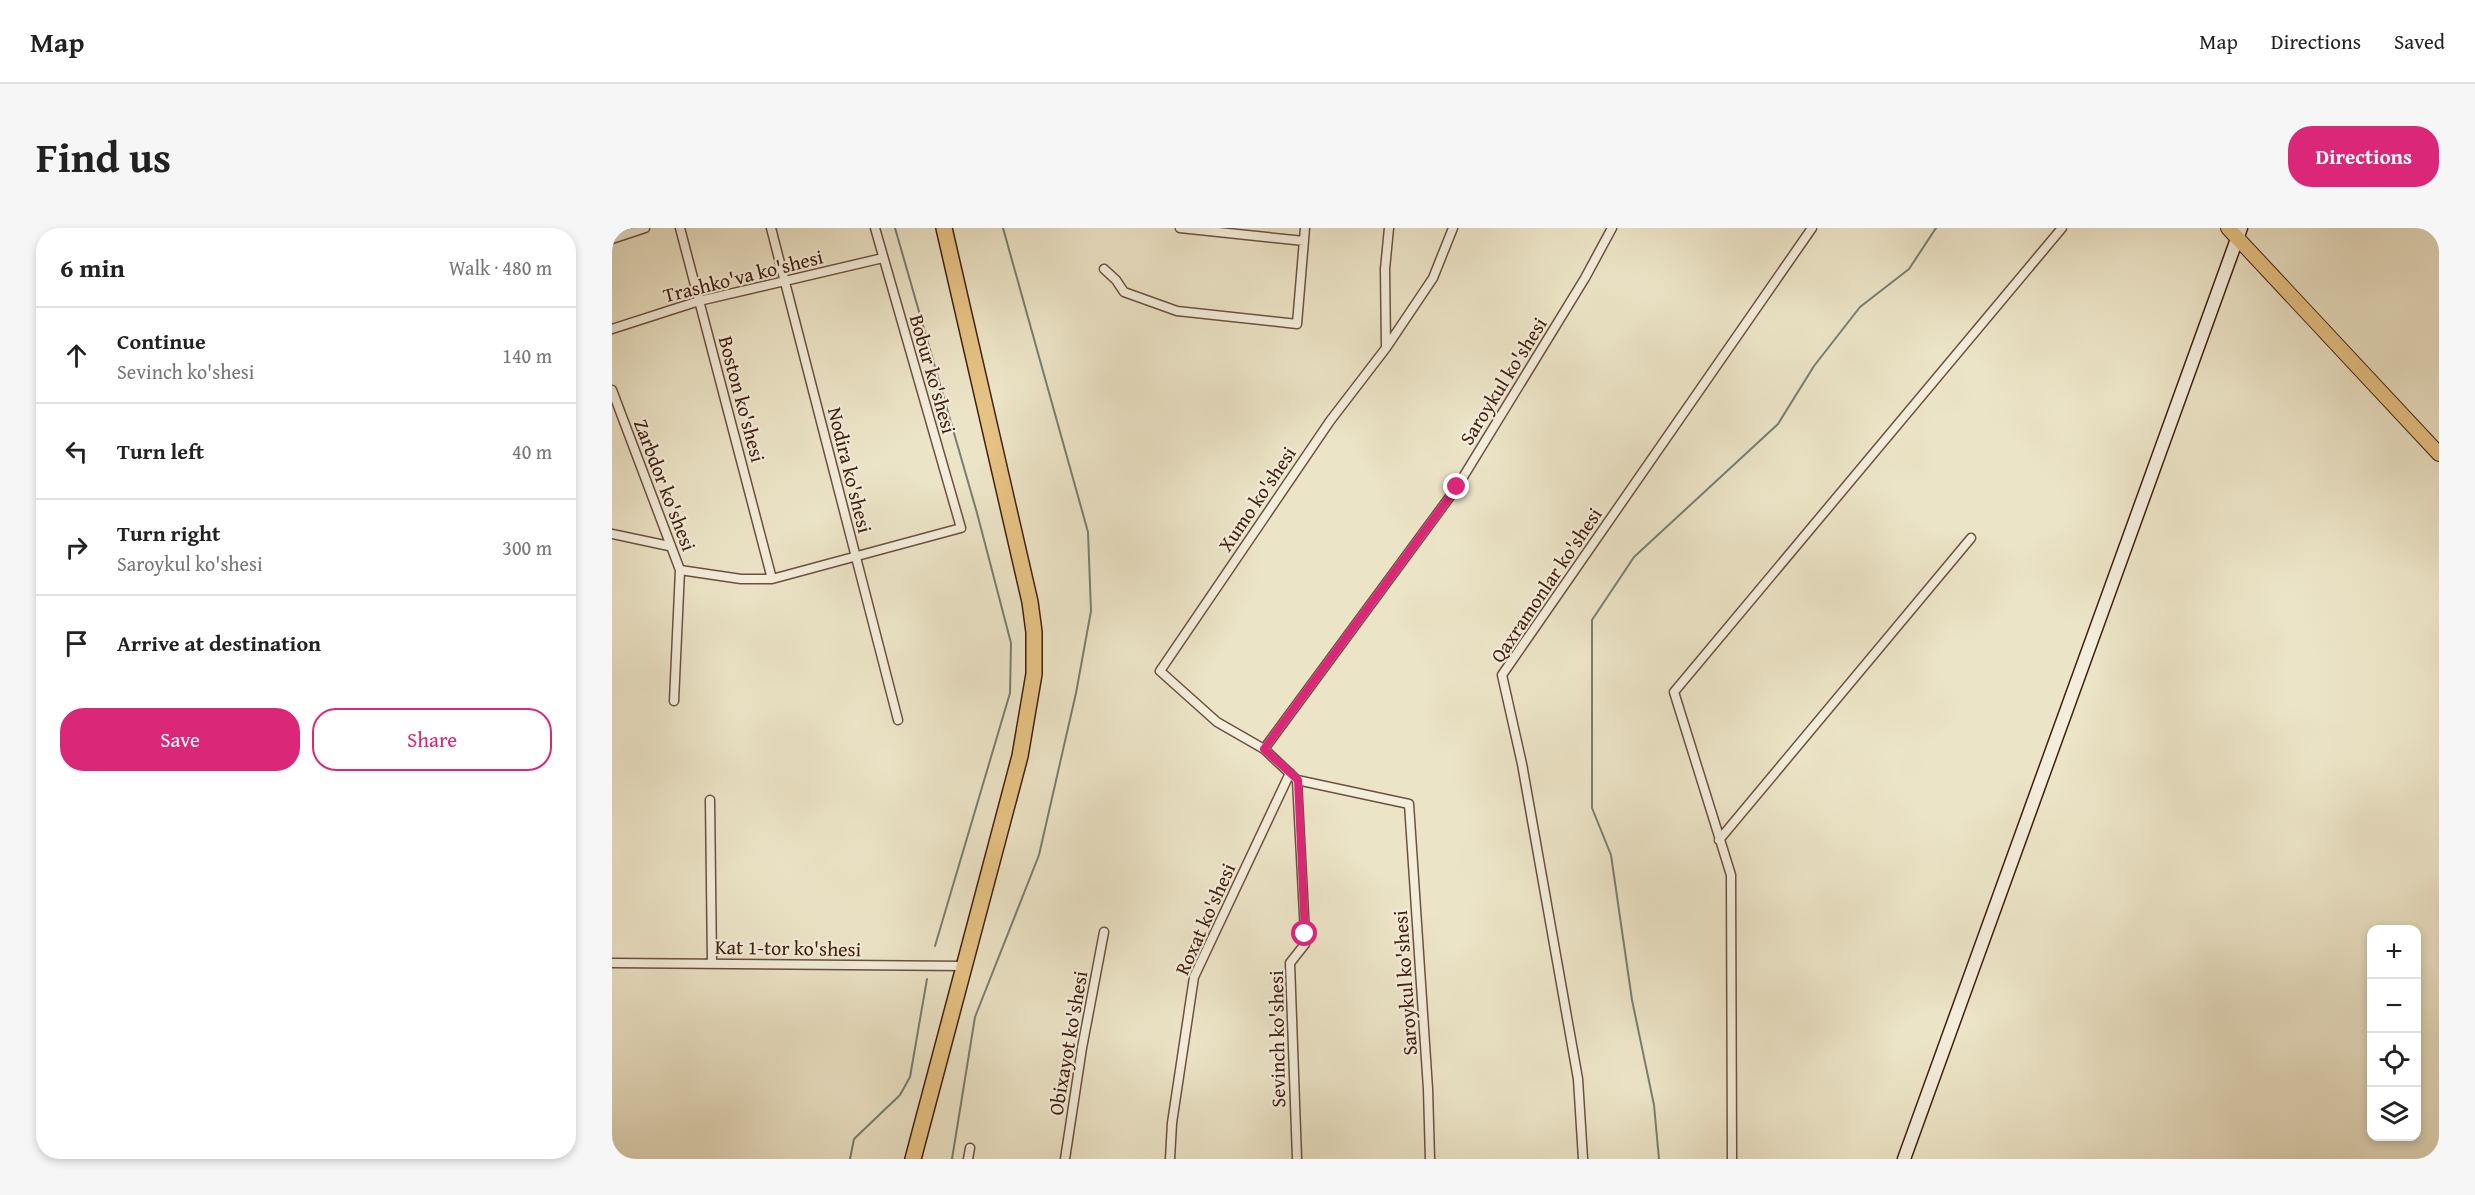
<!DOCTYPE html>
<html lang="en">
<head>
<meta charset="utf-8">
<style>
	:root { --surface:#fff; --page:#f6f6f6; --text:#222; --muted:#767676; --line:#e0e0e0; --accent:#db2777 }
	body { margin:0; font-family:"Gentium Book Plus",serif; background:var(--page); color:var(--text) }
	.controls { position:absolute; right:18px; bottom:18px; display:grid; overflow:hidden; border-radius:12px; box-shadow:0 3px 9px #0003 }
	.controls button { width:54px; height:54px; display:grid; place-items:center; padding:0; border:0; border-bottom:2px solid var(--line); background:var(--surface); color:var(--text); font:30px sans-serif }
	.stop { position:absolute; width:18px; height:18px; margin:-14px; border:4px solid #db2777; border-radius:50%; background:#fff }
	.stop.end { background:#db2777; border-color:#fff; box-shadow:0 2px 6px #0008 }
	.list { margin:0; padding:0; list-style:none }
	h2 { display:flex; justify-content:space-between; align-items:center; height:78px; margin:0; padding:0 24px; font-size:26px }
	h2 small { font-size:20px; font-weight:400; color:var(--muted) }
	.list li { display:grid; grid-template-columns:39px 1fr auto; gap:18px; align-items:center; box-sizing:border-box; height:96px; padding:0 24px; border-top:2px solid var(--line) }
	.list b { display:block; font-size:22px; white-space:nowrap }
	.list p { margin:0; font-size:20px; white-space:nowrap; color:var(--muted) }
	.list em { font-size:20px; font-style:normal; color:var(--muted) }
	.actions { display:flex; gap:12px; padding:18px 24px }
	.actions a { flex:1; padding:14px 0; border:2px solid var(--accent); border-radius:24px; text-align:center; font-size:21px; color:var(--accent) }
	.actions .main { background:var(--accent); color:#fff }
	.icon { flex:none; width:33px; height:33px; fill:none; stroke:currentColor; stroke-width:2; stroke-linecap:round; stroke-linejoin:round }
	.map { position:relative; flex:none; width:1827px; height:931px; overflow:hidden; border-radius:24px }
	header { display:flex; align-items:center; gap:36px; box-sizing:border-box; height:84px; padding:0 30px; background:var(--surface); border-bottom:2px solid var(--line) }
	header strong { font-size:28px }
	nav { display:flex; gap:33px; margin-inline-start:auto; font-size:21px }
	.intro { display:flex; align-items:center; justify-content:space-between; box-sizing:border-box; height:144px; padding:0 36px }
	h1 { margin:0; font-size:42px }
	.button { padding:15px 27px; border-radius:24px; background:var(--accent); color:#fff; font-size:21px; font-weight:700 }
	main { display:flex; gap:36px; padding:0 36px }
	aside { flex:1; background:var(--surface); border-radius:24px; box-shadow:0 3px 9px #0003 }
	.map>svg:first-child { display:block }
</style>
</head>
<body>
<header>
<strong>Map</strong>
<nav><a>Map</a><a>Directions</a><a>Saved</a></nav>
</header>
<div class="intro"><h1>Find us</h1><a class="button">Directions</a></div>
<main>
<aside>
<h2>6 min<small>Walk · 480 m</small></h2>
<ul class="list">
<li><svg class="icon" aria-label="ahead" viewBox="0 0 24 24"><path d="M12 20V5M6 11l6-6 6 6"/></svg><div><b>Continue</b><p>Sevinch ko'shesi</p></div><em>140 m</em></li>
<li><svg class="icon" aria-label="left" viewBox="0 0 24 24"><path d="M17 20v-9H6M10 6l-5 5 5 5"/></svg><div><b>Turn left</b></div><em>40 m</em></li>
<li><svg class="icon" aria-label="right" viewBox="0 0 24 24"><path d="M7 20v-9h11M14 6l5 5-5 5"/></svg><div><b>Turn right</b><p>Saroykul ko'shesi</p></div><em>300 m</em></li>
<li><svg class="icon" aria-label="arrive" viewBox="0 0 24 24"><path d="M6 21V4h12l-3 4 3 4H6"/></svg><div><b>Arrive at destination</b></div></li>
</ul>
<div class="actions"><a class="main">Save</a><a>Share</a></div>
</aside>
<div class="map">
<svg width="1827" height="931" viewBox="0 0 1827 931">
	<rect width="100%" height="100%" fill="#ece4c7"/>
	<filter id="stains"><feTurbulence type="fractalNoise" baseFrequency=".00333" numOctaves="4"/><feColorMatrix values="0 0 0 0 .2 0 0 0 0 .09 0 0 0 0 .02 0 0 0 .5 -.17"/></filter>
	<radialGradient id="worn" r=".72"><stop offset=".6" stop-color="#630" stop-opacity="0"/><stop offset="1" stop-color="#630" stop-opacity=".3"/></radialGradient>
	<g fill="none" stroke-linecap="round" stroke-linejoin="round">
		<path stroke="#767f71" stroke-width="2" d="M283,0L365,285L399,415L398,465L323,718
			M238,931L242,911L288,867L298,849L315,751
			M340,931L363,789L427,627L464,465L479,383L476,304L391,0
			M1047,931L1042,877L1020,772L999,627L980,580V392L1022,329L1166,196L1202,138L1248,79L1297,41L1324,0"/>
		<defs>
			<path id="street" d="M68,0L160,351
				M159,0L286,492
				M568,0L692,13
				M0,11L33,0
				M492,41L504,52L512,64L565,83L685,96L693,0
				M0,101L87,73L271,30
				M774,119L773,41L777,0
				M0,162L68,342L62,473
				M0,306L57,318
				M68,342L129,351H160L349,300L263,0
				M652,521L845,259L973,50L1000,0
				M98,572L100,736
				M1107,612L1359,310
				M0,735L352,738
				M356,931L358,920
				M453,931L470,820L492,704
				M558,931L560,895L582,749L678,545
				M685,931L678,735L693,716V706L685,552
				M818,931L816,861L797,576L685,552L652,521L605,494L548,443L718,193L774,120L821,50L841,0
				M971,931L966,851L910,536L890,447L1200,0
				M1120,931L1119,647L1062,464L1450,0"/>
			<path id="secondary" d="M1292,931L1629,0"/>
			<path id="primary" d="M1616,0L1827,226"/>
			<path id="highway" d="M301,931L408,528L422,446V404L418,374L332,0"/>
		</defs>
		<use href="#street" stroke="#6c513e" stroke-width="11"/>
		<use href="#secondary" stroke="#422010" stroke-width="15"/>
		<use href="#primary" stroke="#422010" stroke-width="16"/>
		<use href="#highway" stroke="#422010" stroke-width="18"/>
		<use href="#street" stroke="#f3eddb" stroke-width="8"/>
		<use href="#secondary" stroke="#f3eddb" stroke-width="12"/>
		<use href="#primary" stroke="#e6c284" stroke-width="14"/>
		<use href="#highway" stroke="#e6c284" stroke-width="15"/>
	</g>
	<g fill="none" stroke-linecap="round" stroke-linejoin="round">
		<path stroke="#db2777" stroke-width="8" d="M693,706L686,552L652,521L845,259"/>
	</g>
	<g text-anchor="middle" stroke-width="4.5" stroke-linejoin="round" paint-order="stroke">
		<g font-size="20" fill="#422010" stroke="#f3eddb">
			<text transform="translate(131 48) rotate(-14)" y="7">Trashko'va ko'shesi</text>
			<text transform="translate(321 146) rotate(74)" y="7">Bobur ko'shesi</text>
			<text transform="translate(891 153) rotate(-58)" y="7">Saroykul ko'shesi</text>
			<text transform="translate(130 171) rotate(75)" y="7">Boston ko'shesi</text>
			<text transform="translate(238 242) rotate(76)" y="7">Nodira ko'shesi</text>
			<text transform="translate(53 257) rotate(69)" y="7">Zarbdor ko'shesi</text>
			<text transform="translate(645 271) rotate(-56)" y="7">Xumo ko'shesi</text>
			<text transform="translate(934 357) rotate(-56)" y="7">Qaxramonlar ko'shesi</text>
			<text transform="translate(593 691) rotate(-66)" y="7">Roxat ko'shesi</text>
			<text transform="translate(176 720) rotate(1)" y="7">Kat 1-tor ko'shesi</text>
			<text transform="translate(793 755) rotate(-94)" y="7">Saroykul ko'shesi</text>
			<text transform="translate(665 811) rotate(-91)" y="7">Sevinch ko'shesi</text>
			<text transform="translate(456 815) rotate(-80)" y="7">Obixayot ko'shesi</text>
		</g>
	</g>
	<rect width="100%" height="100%" filter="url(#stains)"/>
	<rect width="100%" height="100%" fill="url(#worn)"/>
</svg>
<div class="controls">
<button>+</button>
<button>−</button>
<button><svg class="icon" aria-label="locate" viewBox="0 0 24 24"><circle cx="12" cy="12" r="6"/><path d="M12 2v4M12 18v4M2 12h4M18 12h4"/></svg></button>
<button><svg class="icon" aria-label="layers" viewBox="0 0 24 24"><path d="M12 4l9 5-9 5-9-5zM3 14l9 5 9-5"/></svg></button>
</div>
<div class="stop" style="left:693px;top:706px"></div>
<div class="stop end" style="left:845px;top:259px"></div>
</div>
</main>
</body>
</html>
